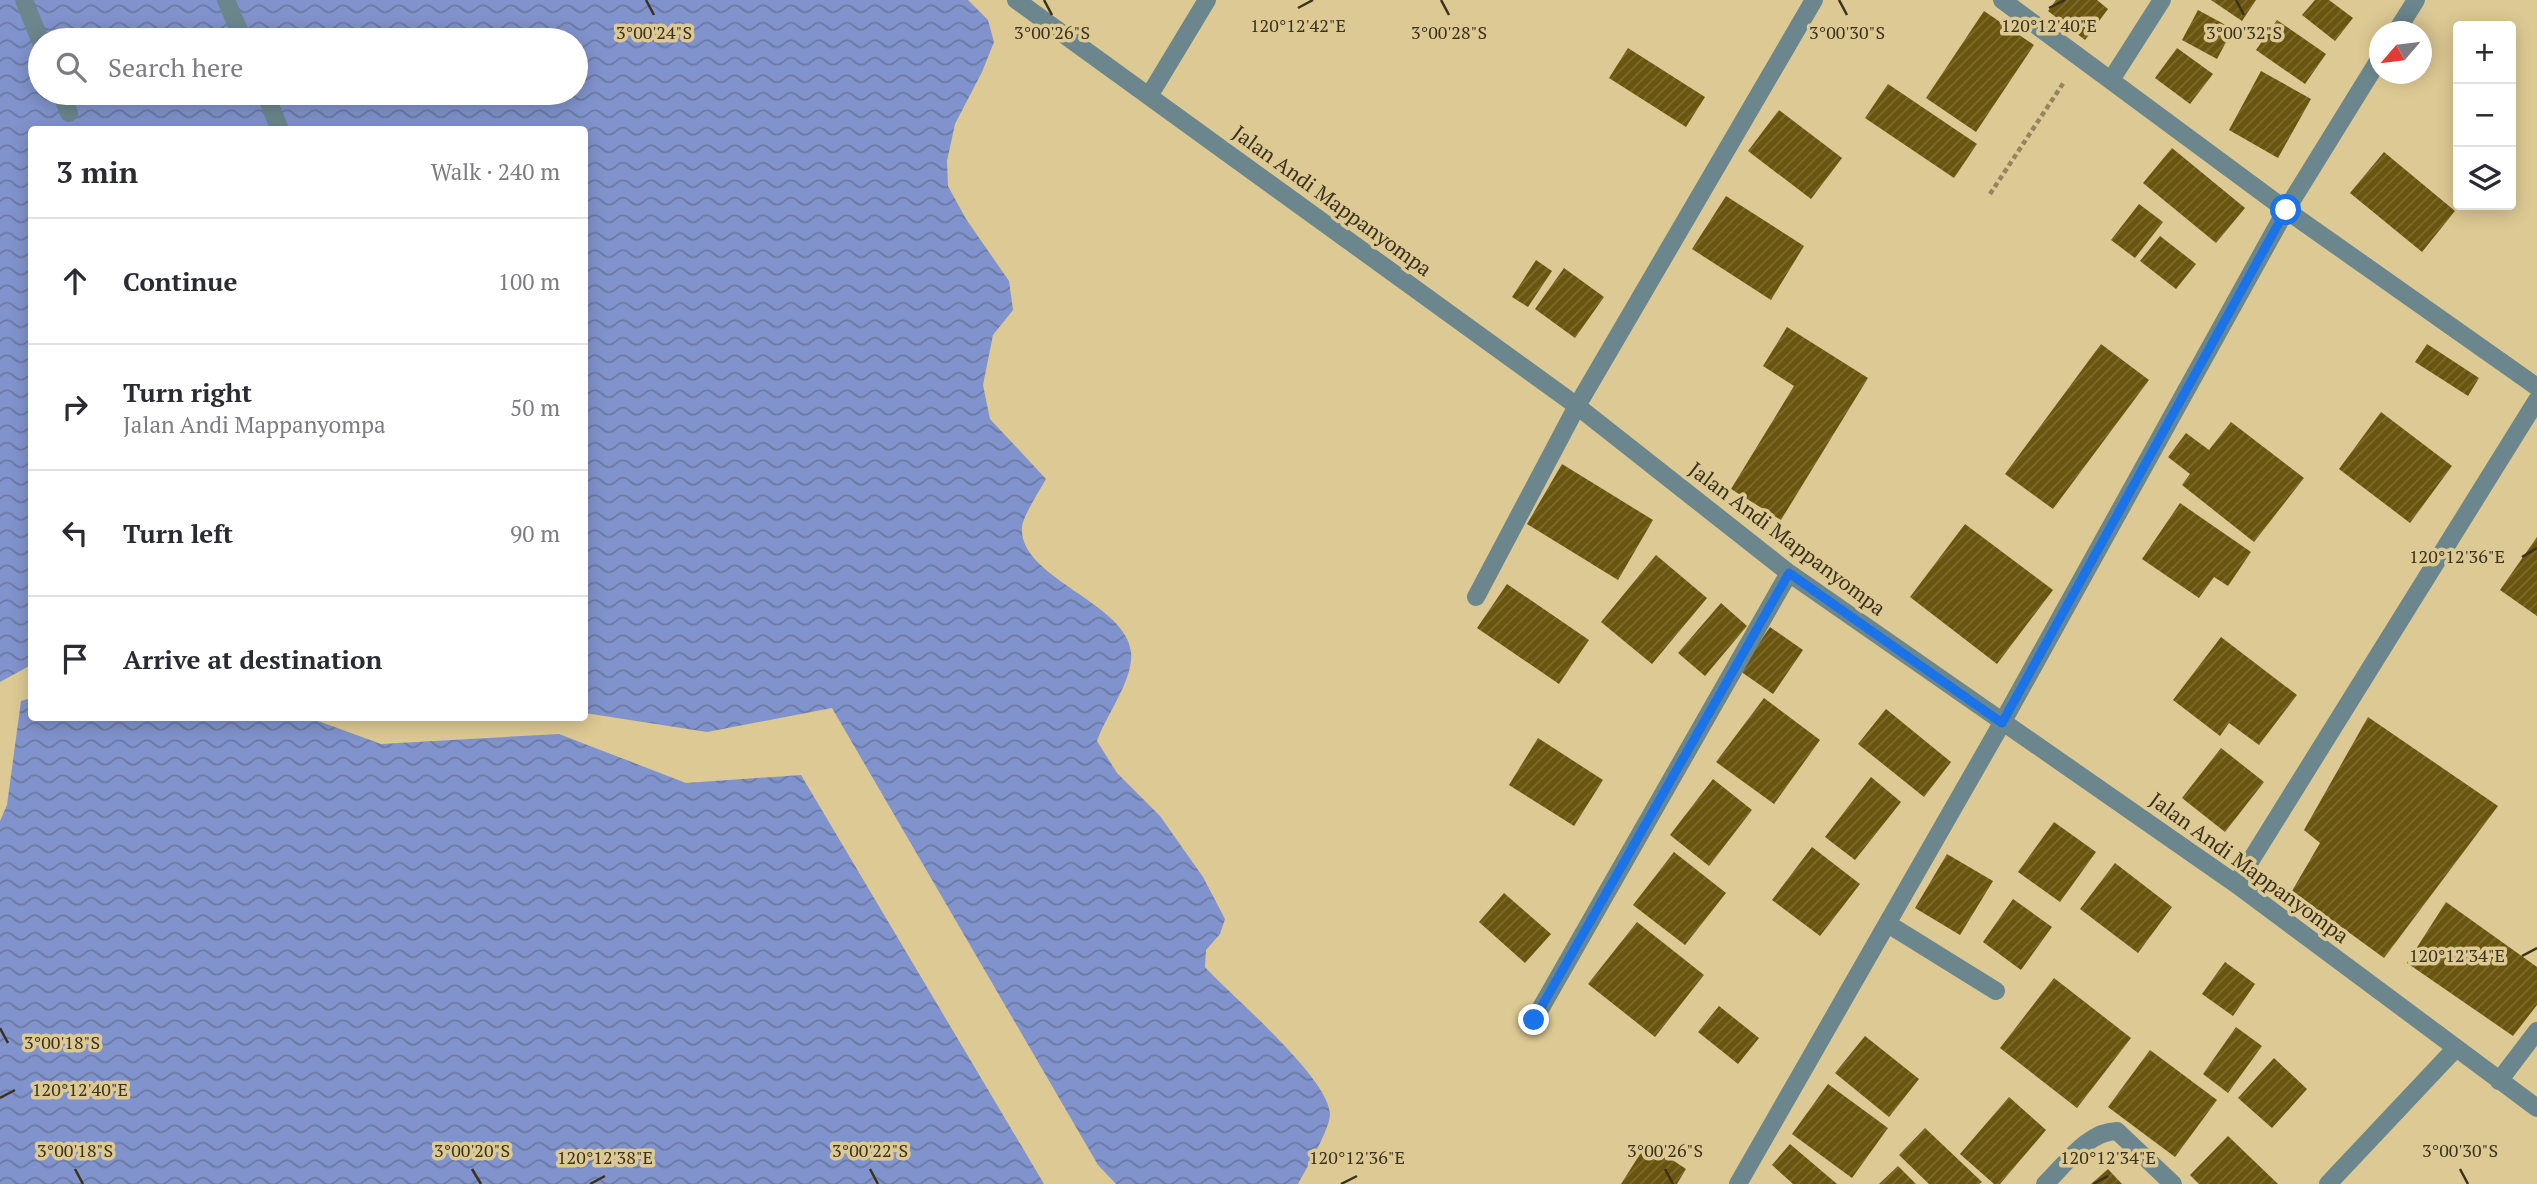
<!DOCTYPE html>
<html lang="en">
<head>
<meta charset="utf-8">
<style>
	:root { --surface:#fff; --page:#f2f2f3; --text:#2b2b33; --muted:#7c7c81; --line:#e1e1e2 }
	body { margin:0; font-family:"PT Serif",serif; background:var(--page); color:var(--text) }
	.controls { position:absolute; right:21px; top:21px; display:grid; overflow:hidden; border-radius:7px; box-shadow:0 4px 18px #0003 }
	.controls button { width:63px; height:63px; display:grid; place-items:center; padding:0; border:0; border-bottom:2px solid var(--line); background:var(--surface); color:var(--text); font:35px sans-serif }
	.compass { position:absolute; left:2369px; top:21px; width:63px; height:63px; border-radius:50%; background:var(--surface); box-shadow:0 4px 18px #0003; rotate:242deg }
	.stop { position:absolute; width:21px; height:21px; margin:-16px; border:5px solid #1a73e8; border-radius:50%; background:#fff }
	.stop.end { background:#1a73e8; border-color:#fff; box-shadow:0 2px 7px #0008 }
	.list { margin:0; padding:0; list-style:none }
	h2 { display:flex; justify-content:space-between; align-items:center; height:91px; margin:0; padding:0 28px; font-size:30px }
	h2 small { font-size:23px; font-weight:400; color:var(--muted) }
	.list li { display:grid; grid-template-columns:46px 1fr auto; gap:21px; align-items:center; box-sizing:border-box; height:126px; padding:0 28px; border-top:2px solid var(--line) }
	.list b { display:block; font-size:26px; white-space:nowrap }
	.list p { margin:0; font-size:23px; white-space:nowrap; color:var(--muted) }
	.list em { font-size:23px; font-style:normal; color:var(--muted) }
	.icon { flex:none; width:38px; height:38px; fill:none; stroke:currentColor; stroke-width:2; stroke-linecap:round; stroke-linejoin:round }
	.map { position:relative; flex:none; width:2537px; height:1184px; overflow:hidden }
	.search { position:absolute; background:var(--surface); box-shadow:0 4px 18px #0003; left:28px; top:28px; width:560px; height:77px; display:flex; align-items:center; gap:18px; box-sizing:border-box; padding:0 24px; border-radius:38px; color:var(--muted); font-size:26px }
	.panel { position:absolute; background:var(--surface); box-shadow:0 4px 18px #0003; left:28px; top:126px; width:560px; height:595px; border-radius:7px }
	.map>svg:first-child { display:block }
</style>
</head>
<body>
<div class="map">
<svg width="2537" height="1184" viewBox="0 0 2537 1184">
	<defs>
		<pattern id="water-waves" width="16" height="10" patternUnits="userSpaceOnUse" patternTransform="scale(1.75)"><rect width="16" height="10" fill="#8193cc"/><path d="M0 5q4-4 8 0t8 0" fill="none" stroke="#6b79a5"/></pattern>
		<pattern id="building-hatch" width="6" height="6" patternUnits="userSpaceOnUse" patternTransform="scale(1.75)"><rect width="6" height="6" fill="#6a550e"/><path d="M-1 1l2-2M0 6l6-6M5 7l2-2" fill="none" stroke="#7c6b31"/></pattern>
	</defs>
	<rect width="100%" height="100%" fill="#ddc993"/>
	<path fill="url(#water-waves)" fill-rule="evenodd" d="M0,0H968L988,20L994,42L982,72L955,124L947,161L948,186L966,219L1009,281L1013,310L993,335L983,385L990,419L1046,479C1040,490 1023,516 1022,527C1018,578 1126,602 1131,652C1134,679 1106,715 1097,741L1117,773L1160,816L1203,877L1225,919L1220,934L1206,950L1205,967C1231,996 1330,1078 1330,1115C1329,1131 1306,1169 1298,1184H1116L1098,1165L832,708L707,732L585,713L584,130H32L31,665L0,682ZM40,40H576V93H40Z
		M31,698L32,718H310L381,744L559,734L686,783L801,775L1044,1184H0V821L7,805L21,701Z"/>
	<path fill="url(#building-hatch)" d="M2056,0H2097L2108,9L2085,40L2048,11Z
		M2211,0H2256L2242,21Z
		M2315,0H2329L2353,18L2335,41L2302,15Z
		M2198,10L2233,29L2217,59L2182,40Z
		M1984,11L2034,45L1976,132L1926,98Z
		M2277,20L2326,54L2305,84L2256,50Z
		M1628,48L1705,97L1686,127L1609,78Z
		M2177,48L2213,74L2190,104L2155,78Z
		M2261,71L2311,99L2278,158L2229,130Z
		M1888,84L1977,144L1954,178L1865,118Z
		M1779,110L1842,158L1811,199L1748,151Z
		M2172,148L2245,208L2216,243L2143,183Z
		M2384,152L2455,211L2422,252L2350,193Z
		M1726,196L1804,246L1771,300L1692,249Z
		M2139,204L2163,222L2135,258L2111,240Z
		M2160,236L2196,264L2176,289L2140,261Z
		M1536,260L1552,271L1528,307L1512,297Z
		M1564,268L1604,297L1575,338L1535,309Z
		M1787,327L1868,378L1781,520L1731,489L1794,386L1763,366Z
		M2101,344L2149,380L2053,509L2005,474Z
		M2427,344L2479,378L2468,396L2415,362Z
		M2381,412L2452,466L2410,523L2339,469Z
		M2231,422L2304,478L2254,542L2182,485L2190,474L2168,457L2186,433L2209,450Z
		M1562,464L1653,520L1618,580L1527,524Z
		M2180,503L2251,552L2228,586L2214,577L2199,598L2142,559Z
		M1965,524L2053,590L1997,664L1910,597Z
		M2537,537V616L2500,590Z
		M1656,555L1707,598L1652,664L1601,622Z
		M1507,584L1589,640L1559,684L1477,628Z
		M1721,603L1747,626L1705,676L1678,653Z
		M1770,627L1803,650L1773,694L1740,671Z
		M2221,637L2297,695L2259,745L2229,723L2220,736L2173,700Z
		M1764,698L1820,740L1774,804L1716,762Z
		M1886,709L1951,762L1924,797L1858,744Z
		M2368,717L2498,806L2384,958L2292,891L2320,843L2304,830Z
		M1538,738L1603,780L1574,826L1509,785Z
		M2221,748L2264,782L2225,832L2182,798Z
		M1871,777L1901,802L1855,860L1825,837Z
		M1713,779L1752,810L1709,866L1670,835Z
		M2054,822L2096,852L2060,902L2018,872Z
		M1812,847L1860,884L1820,936L1772,900Z
		M1674,852L1726,893L1685,945L1633,905Z
		M1947,854L1993,881L1960,935L1915,908Z
		M2115,863L2172,907L2138,953L2080,909Z
		M1504,893L1551,934L1525,963L1479,922Z
		M2013,899L2052,927L2021,970L1983,942Z
		M2446,902L2537,967V1005L2513,1036L2407,963Z
		M1637,922L1704,975L1655,1037L1588,984Z
		M2225,962L2255,984L2233,1016L2202,994Z
		M2054,978L2131,1038L2077,1108L2000,1048Z
		M1719,1006L1759,1038L1738,1064L1698,1032Z
		M2236,1027L2262,1046L2228,1093L2203,1074Z
		M1865,1036L1919,1079L1889,1117L1835,1073Z
		M2150,1050L2217,1100L2175,1157L2108,1107Z
		M2274,1058L2307,1089L2272,1128L2238,1098Z
		M1828,1084L1888,1128L1852,1178L1792,1134Z
		M2009,1097L2046,1130L2000,1184H1994L1960,1154Z
		M1925,1128L1982,1182L1979,1184H1929L1899,1155Z
		M2228,1136L2278,1184H2199L2190,1175Z
		M1647,1143L1686,1169L1677,1184H1621Z
		M1790,1144L1837,1184H1793L1772,1165Z
		M1898,1166L1916,1184H1879Z
		M2108,1169L2122,1184H2091Z"/>
	<g fill="none" stroke-linecap="round" stroke-linejoin="round">
		<path stroke="#94855e" stroke-width="4.5" stroke-dasharray="5 3.5" stroke-linecap="butt" d="M1990,194L2064,82"/>
		<path stroke="#6b878d" stroke-width="18" d="M24,0L40,40
			M226,0L243,40
			M1016,0L1577,406L1789,573L2236,884L2537,1108
			M2396,32L2416,0
			M2380,58L2286,210L2537,387
			M2111,80L2162,0
			M61,93L69,113
			M265,93L280,130
			M1149,96L1207,0
			M1476,597L1577,406L1814,0
			M2236,884L2537,400
			M1888,924L1996,991
			M1534,1020L1789,573
			M2499,1081L2537,1031
			M1738,1184L2002,723L2286,210L2002,0
			M2045,1184C2065,1165 2088,1131 2117,1131L2173,1184
			M2328,1184L2456,1048"/>
	</g>
	<g fill="none" stroke-linecap="round" stroke-linejoin="round">
		<path stroke="#1a73e8" stroke-width="9" d="M1534,1020L1789,573L2002,723L2286,210"/>
	</g>
	<path fill="none" stroke="#3a321c" stroke-width="2.5" d="M646,0L654,15M1044,0L1052,15M1441,0L1449,15M1839,0L1847,15M2236,0L2244,15M1298,8L1313,0M2049,8L2065,0M2522,557L2537,548M2522,956L2537,948M0,1028L8,1043M0,1098L15,1090M75,1169L83,1184M472,1169L481,1184M870,1169L878,1184M1665,1169L1673,1184M2460,1169L2468,1184M590,1184L605,1176M1341,1184L1357,1176M2093,1184L2108,1176"/>
	<g text-anchor="middle" stroke-width="7" stroke-linejoin="round" paint-order="stroke">
		<g font-size="21" fill="#3a321c" stroke="#ddc993">
			<text transform="translate(1332 201) rotate(36)" y="7">Jalan Andi Mappanyompa</text>
			<text transform="translate(1787 539) rotate(37)" y="7">Jalan Andi Mappanyompa</text>
			<text transform="translate(2249 868) rotate(36)" y="7">Jalan Andi Mappanyompa</text>
		</g>
	</g>
	<g font-size="18" text-anchor="middle" fill="#3a321c" stroke="#ddc993" stroke-width="7" stroke-linejoin="round" paint-order="stroke">
		<text x="1298" y="32">120°12'42"E</text>
		<text x="2049" y="32">120°12'40"E</text>
		<text x="654" y="39">3°00'24"S</text>
		<text x="1052" y="39">3°00'26"S</text>
		<text x="1449" y="39">3°00'28"S</text>
		<text x="1847" y="39">3°00'30"S</text>
		<text x="2244" y="39">3°00'32"S</text>
		<text x="2457" y="563">120°12'36"E</text>
		<text x="2457" y="962">120°12'34"E</text>
		<text x="62" y="1049">3°00'18"S</text>
		<text x="80" y="1096">120°12'40"E</text>
		<text x="75" y="1157">3°00'18"S</text>
		<text x="472" y="1157">3°00'20"S</text>
		<text x="870" y="1157">3°00'22"S</text>
		<text x="1665" y="1157">3°00'26"S</text>
		<text x="2460" y="1157">3°00'30"S</text>
		<text x="605" y="1164">120°12'38"E</text>
		<text x="1357" y="1164">120°12'36"E</text>
		<text x="2108" y="1164">120°12'34"E</text>
	</g>
</svg>
<div class="controls">
<button>+</button>
<button>−</button>
<button><svg class="icon" aria-label="layers" viewBox="0 0 24 24"><path d="M12 4l9 5-9 5-9-5zM3 14l9 5 9-5"/></svg></button>
</div>
<svg class="compass" viewBox="-18 -18 36 36"><path d="M0-13l5 13h-10z" fill="#e53935"/><path d="M0 13l5-13h-10z" fill="#7c7c81"/></svg>
<div class="stop" style="left:2286px;top:210px"></div>
<div class="stop end" style="left:1534px;top:1020px"></div>
<div class="search"><svg class="icon" aria-label="search" viewBox="0 0 24 24"><circle cx="10" cy="10" r="6"/><path d="M15 15l6 6"/></svg>Search here</div>
<section class="panel">
<h2>3 min<small>Walk · 240 m</small></h2>
<ul class="list">
<li><svg class="icon" aria-label="ahead" viewBox="0 0 24 24"><path d="M12 20V5M6 11l6-6 6 6"/></svg><div><b>Continue</b></div><em>100 m</em></li>
<li><svg class="icon" aria-label="right" viewBox="0 0 24 24"><path d="M7 20v-9h11M14 6l5 5-5 5"/></svg><div><b>Turn right</b><p>Jalan Andi Mappanyompa</p></div><em>50 m</em></li>
<li><svg class="icon" aria-label="left" viewBox="0 0 24 24"><path d="M17 20v-9H6M10 6l-5 5 5 5"/></svg><div><b>Turn left</b></div><em>90 m</em></li>
<li><svg class="icon" aria-label="arrive" viewBox="0 0 24 24"><path d="M6 21V4h12l-3 4 3 4H6"/></svg><div><b>Arrive at destination</b></div></li>
</ul>
</section>
</div>
</body>
</html>
